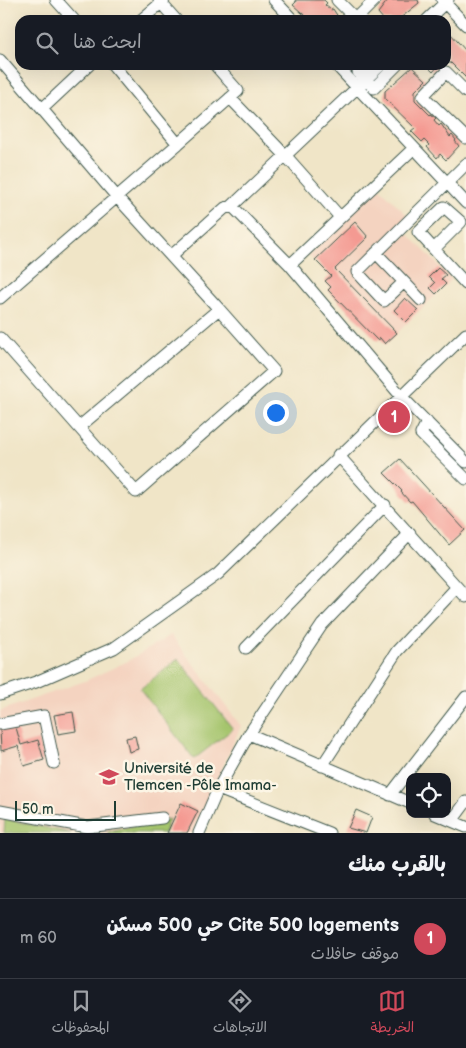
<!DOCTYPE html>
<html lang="ar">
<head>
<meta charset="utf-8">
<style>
	:root { --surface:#171b24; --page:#20242c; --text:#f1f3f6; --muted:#9ea1a6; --line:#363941; --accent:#d1495b }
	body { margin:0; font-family:"Balsamiq Sans","Playpen Sans Arabic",sans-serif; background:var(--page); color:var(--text); direction:rtl }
	.controls { position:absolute; right:15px; bottom:15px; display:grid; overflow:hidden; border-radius:10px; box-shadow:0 5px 20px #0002 }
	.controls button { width:45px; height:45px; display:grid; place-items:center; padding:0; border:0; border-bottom:1px solid var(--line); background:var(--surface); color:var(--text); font:25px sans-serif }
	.scale { position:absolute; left:15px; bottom:12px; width:101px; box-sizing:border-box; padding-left:5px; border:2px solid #1f3d34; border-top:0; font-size:14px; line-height:18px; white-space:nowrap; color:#1f3d34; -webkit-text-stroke:4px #fcf5e5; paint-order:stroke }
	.you { position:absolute; left:275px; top:412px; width:18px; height:18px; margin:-12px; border:4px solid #fff; border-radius:50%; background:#1a73e8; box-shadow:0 0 0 8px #1a73e833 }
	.badge { display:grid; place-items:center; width:32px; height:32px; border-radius:50%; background:var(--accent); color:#fff; font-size:16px; font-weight:700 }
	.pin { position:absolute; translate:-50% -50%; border:2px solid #fff; box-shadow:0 1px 5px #0006 }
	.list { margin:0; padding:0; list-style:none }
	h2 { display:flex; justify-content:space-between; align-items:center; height:65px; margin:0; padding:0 20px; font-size:21px }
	h2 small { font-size:16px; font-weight:400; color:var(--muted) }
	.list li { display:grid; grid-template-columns:32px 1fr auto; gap:15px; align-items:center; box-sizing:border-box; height:80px; padding:0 20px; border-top:1px solid var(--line) }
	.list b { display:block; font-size:19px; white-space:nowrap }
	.list p { margin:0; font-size:16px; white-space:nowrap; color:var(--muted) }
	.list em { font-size:16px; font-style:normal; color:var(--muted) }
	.icon { flex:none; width:28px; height:28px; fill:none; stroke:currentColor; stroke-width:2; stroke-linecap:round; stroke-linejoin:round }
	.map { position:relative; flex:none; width:466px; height:833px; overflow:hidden; direction:ltr }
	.search { position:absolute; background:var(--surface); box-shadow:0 5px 20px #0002; left:15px; right:15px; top:15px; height:55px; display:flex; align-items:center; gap:12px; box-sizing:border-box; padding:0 18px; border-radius:15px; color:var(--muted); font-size:19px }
	.sheet { height:145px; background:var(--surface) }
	nav { display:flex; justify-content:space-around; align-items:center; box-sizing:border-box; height:70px; border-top:1px solid var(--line); background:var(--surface); font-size:14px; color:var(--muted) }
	nav a { display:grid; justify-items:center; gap:2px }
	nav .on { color:var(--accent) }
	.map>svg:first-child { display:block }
</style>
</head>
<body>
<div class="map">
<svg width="466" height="833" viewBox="0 0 466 833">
	<rect width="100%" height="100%" fill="#fcf5e5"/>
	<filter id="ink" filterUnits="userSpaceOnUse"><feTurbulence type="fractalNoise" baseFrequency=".02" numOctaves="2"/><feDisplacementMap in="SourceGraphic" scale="10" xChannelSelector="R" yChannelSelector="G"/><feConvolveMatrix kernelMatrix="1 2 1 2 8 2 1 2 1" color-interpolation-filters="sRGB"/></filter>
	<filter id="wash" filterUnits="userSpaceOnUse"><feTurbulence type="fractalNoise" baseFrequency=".0096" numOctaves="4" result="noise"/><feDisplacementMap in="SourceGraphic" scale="20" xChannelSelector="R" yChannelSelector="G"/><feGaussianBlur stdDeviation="1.12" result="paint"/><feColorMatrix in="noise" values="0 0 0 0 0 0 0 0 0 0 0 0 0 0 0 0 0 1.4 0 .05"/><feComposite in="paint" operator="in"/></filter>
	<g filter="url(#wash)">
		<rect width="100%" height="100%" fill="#f0e5c7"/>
		<path fill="#f4d3c0" d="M378,186L413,221L404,230L452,279L385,345L380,339L378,341L327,290L330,287L324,281L329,276L308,255Z
			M171,635L241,726L193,833H0V711L85,681L128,661Z"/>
		<path fill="#a4c46c" stroke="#628050" d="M178,659L233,729L194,759L140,689Z
			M5,819L71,833H4Z
			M169,819L164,833H107L109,831Z"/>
		<g id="blocks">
			<path fill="#f49a92" d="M295,0H324L327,3L325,5L331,10L333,9L340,20H310L293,5L296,2Z
				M388,0H418L419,3L398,20H384L378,13Z
				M446,33H450L466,51V78L451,63H446Z
				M426,65H439L433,72Z
				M412,67L426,80L415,91V100L430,115L431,114L436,118L434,120L439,126L441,124L450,137L452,135L456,140L455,141L459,146L446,160L440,154L437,158L427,147L429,145L424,140L422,142L411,131L415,128L385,99V91Z
				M355,222L368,237L335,269L397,333L385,344L380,338L378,341L328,290L331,287L325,281L331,276L315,260Z
				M438,268L446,275L441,279L446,284L436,294L430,288L435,283L429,277Z
				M405,298L418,310L406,322L394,310Z
				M400,459L465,530L449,545L412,501L410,502L401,492L402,491L384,473Z
				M73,712L76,731L58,734L54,715Z
				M15,724L21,745L38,740L44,760L24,766L18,746L1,751L0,729Z
				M135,736L138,749L129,752L126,738Z
				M181,803L198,811L187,833H167Z
				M356,810L372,817L366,833L348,828Z"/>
		</g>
	</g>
	<g filter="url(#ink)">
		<use href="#blocks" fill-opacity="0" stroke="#3e564a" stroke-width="1"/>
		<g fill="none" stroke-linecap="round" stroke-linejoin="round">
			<defs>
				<path id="minor" d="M56,0L74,20
					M164,0L161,3L176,20
					M274,0L293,20
					M337,0L356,19L375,0
					M442,0L466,25
					M141,20L161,3L159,0
					M427,20L448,0
					M0,60L117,197L219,309
					M336,65L466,203
					M365,65L358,72L374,88L397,65
					M466,92L446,72L423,96L466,138
					M230,98L285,155L340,217
					M42,109L89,65
					M178,144L238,91L215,65
					M232,206L290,265L401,396L466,462
					M434,249L461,222L444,207L418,232L466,284
					M376,253L404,282
					M171,256L225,208L232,206L381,65
					M290,265L414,148
					M0,298L178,144L113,65
					M421,300L404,282L384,301L357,272L466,164
					M0,338L136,492L274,371L219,309L79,427
					M427,422L421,434L466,479
					M338,455L466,597
					M246,648L385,505
					M0,694L36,682L114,648L218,574L466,334
					M0,724L44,716L54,763
					M249,734L410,803
					M322,766L397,651L457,587
					M218,789L329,833
					M390,795L466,697
					M0,811L87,827L162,818
					M435,814L466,827
					M452,821L466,802
					M199,833L218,789L249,734L322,625L410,533"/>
			</defs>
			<use href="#minor" stroke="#3e564a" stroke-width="13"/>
			<use href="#minor" stroke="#fff" stroke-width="11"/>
		</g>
	</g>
	<defs>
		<symbol id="university-bare" viewBox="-9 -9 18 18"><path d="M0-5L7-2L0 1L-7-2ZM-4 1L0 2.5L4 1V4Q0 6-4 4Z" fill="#d1495b" stroke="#fcf5e5" stroke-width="2.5" paint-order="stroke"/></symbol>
	</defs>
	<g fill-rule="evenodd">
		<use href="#university-bare" x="95" y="763" width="28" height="28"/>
	</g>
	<g text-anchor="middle" stroke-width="5" stroke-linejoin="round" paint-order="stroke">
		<g font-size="15" fill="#1f3d34" stroke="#fcf5e5" text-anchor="start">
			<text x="124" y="773">Université de<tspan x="124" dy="17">Tlemcen -Pôle Imama-</tspan></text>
		</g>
	</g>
</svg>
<div class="controls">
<button><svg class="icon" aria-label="locate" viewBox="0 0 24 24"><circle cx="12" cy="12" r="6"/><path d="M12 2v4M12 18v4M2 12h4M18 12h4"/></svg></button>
</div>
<div class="scale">50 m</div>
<div class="you"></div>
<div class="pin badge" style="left:394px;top:417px">1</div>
<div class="search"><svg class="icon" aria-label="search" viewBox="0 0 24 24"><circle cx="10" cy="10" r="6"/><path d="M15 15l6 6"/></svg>ابحث هنا</div>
</div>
<section class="sheet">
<h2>بالقرب منك<small></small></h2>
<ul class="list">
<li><span class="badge">1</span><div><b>Cite 500 logements حي 500 مسكن</b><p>موقف حافلات</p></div><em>60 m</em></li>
</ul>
</section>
<nav>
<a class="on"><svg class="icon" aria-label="map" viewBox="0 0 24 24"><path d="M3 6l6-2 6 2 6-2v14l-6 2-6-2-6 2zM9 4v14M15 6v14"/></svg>الخريطة</a>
<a><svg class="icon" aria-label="directions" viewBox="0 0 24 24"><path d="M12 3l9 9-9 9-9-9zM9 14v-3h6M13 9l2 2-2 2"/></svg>الاتجاهات</a>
<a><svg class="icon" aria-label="saved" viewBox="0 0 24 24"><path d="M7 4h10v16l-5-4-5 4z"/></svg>المحفوظات</a>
</nav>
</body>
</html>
